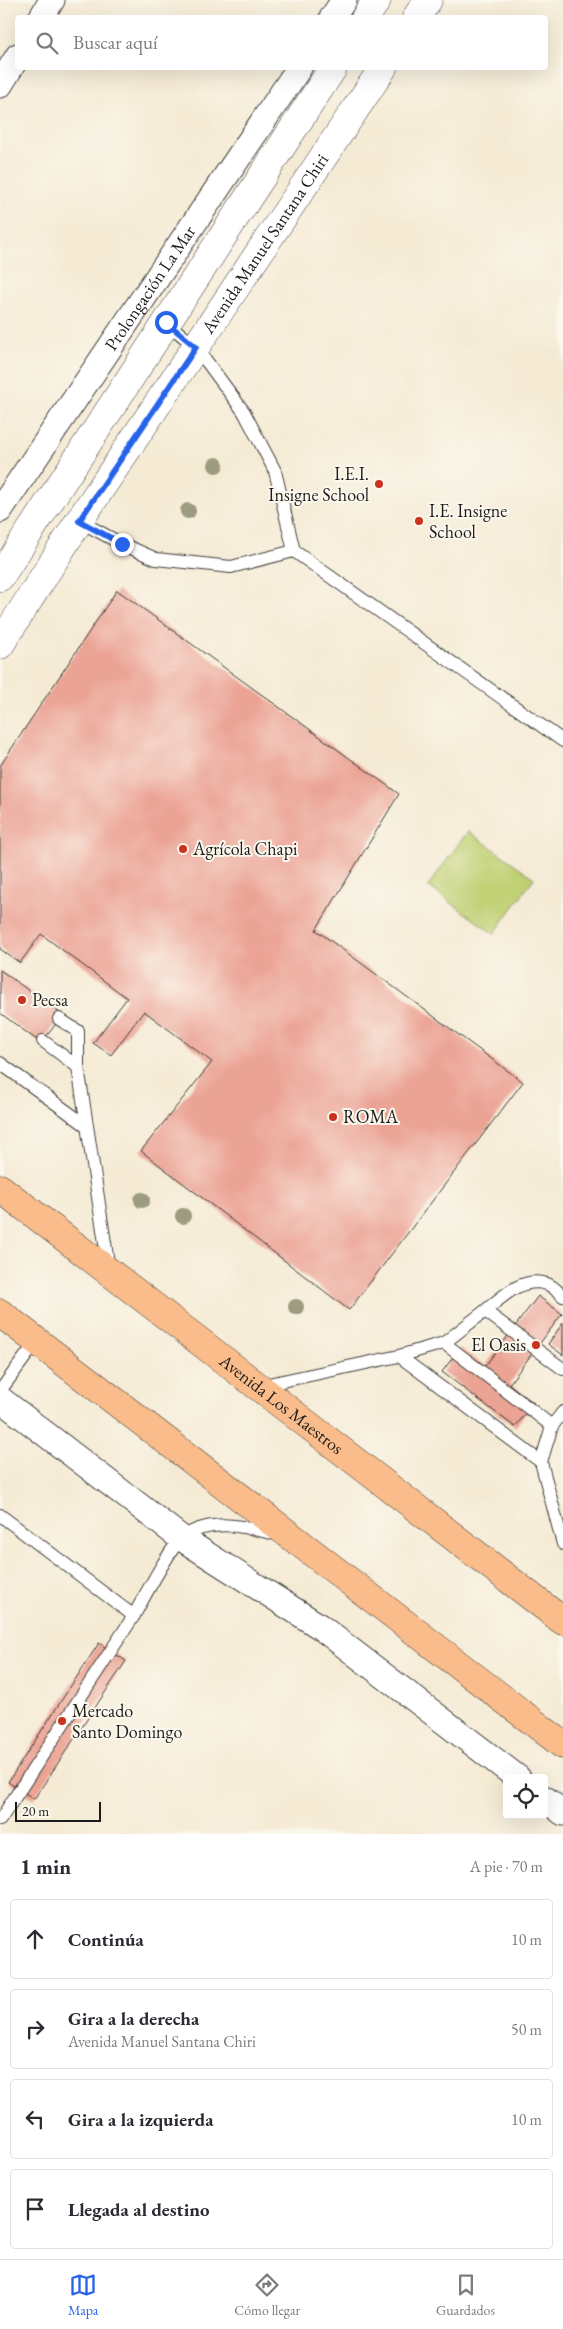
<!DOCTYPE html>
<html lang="es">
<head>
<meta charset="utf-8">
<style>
	:root { --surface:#fff; --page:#f2f2f3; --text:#2b2b33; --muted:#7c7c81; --line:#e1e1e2; --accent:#2563eb }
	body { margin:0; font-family:"EB Garamond",serif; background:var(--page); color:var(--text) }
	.controls { position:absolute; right:15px; bottom:15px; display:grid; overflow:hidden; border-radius:5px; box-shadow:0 5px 20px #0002 }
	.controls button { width:45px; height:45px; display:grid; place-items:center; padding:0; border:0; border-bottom:1px solid var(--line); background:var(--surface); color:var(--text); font:25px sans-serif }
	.scale { position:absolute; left:15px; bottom:12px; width:86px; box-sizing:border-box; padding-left:5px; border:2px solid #1c1c1c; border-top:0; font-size:14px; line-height:18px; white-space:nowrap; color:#1c1c1c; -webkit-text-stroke:4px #fbf7ec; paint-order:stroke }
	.stop { position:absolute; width:15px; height:15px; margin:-11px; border:4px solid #2563eb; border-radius:50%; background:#fff }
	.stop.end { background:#2563eb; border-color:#fff; box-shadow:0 1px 5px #0008 }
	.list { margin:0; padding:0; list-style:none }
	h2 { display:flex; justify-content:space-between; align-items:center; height:65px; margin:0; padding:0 20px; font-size:21px }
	h2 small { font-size:16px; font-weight:400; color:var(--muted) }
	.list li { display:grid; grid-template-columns:32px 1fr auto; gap:15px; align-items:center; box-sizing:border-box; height:80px; margin:0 10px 10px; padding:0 10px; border:1px solid var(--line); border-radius:5px }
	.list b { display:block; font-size:19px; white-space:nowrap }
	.list p { margin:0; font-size:16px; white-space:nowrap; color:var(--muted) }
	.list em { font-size:16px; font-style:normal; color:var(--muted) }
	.icon { flex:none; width:28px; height:28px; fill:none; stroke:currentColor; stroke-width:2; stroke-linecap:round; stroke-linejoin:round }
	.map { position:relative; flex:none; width:563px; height:1834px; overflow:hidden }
	.search { position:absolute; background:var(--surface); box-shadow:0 5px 20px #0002; left:15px; right:15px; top:15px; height:55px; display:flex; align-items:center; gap:12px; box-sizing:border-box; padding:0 18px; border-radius:5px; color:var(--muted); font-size:19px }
	.sheet { height:425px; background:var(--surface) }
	nav { display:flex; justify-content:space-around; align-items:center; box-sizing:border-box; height:70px; border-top:1px solid var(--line); background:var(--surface); font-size:14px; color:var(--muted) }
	nav a { display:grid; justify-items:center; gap:2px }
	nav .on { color:var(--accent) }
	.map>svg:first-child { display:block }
</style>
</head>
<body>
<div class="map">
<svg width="563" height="1834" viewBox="0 0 563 1834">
	<rect width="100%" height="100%" fill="#fbf7ec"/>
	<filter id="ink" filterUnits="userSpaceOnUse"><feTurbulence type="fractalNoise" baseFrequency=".02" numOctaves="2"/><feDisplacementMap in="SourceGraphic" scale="10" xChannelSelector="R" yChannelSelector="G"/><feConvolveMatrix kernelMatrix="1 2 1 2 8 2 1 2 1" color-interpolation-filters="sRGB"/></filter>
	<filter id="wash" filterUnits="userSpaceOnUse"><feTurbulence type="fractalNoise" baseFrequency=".0096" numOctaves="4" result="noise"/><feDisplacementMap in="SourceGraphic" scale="20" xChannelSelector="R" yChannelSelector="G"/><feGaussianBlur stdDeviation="1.12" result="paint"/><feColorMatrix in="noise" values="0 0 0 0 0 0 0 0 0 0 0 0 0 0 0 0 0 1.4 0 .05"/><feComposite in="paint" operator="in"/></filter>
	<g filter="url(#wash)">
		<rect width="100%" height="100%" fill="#f5ebd5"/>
		<path fill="#c0d073" stroke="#6e7648" d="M468,831L534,878L494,934L428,886Z"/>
		<g id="blocks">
			<path fill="#eba394" d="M117,590L399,794L316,930L523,1082L349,1310L141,1151L212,1062L144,1011L111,1055L93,1043L127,998L41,934L20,963L0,949V766Z
				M0,970L63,1015L41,1043L0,1013Z
				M538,1296L562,1314L509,1384L534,1403L515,1427L442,1372L460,1348L485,1366Z
				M563,1323V1355L548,1344Z
				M99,1643L126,1661L34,1799L8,1782Z"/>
		</g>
	</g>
	<g filter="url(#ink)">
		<use href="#blocks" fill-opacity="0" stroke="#3d3b38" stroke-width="1"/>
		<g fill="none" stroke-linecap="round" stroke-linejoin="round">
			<defs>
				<path id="service" d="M166,322L196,347L244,412L275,471L294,551L563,741
					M79,521L122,544L156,559L231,567L294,551
					M59,1019L78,1031V1067
					M43,1041L78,1067L109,1269
					M0,1063L87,1126
					M485,1311C502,1297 522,1276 547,1284C553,1286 558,1292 563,1296
					M444,1343L485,1311L563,1369
					M399,1356L444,1343L552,1426L541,1462
					M259,1386L399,1356L541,1462L563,1544
					M0,1391L37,1341
					M552,1426L563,1412
					M0,1515L134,1616
					M0,1820C44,1752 89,1685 133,1617C142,1601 172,1544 183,1537C211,1518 244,1526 275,1534"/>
				<g id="minor">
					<path d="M41,18L52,0"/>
					<path d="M332,18L344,0"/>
					<path d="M0,85L18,56"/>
					<path id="s1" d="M0,510L299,68"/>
					<path d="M0,1399L181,1538L319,1626L518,1778"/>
					<path d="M544,1798L563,1813"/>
				</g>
				<g id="tertiary">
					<path d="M365,18L377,0"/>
					<path d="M416,18L428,0"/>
					<path d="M0,577L333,68"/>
					<path id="s2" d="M0,645L79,521L383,68"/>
				</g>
				<g id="trunk">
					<path id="s3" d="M0,1188L563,1621"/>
					<path d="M0,1313L563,1745"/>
				</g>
			</defs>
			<use href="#service" stroke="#3d3b38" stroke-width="14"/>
			<use href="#minor" stroke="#3d3b38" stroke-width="27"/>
			<use href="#tertiary" stroke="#3d3b38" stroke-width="29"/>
			<use href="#trunk" stroke="#3d3b38" stroke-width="29"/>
			<use href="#service" stroke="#fff" stroke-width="12"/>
			<use href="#minor" stroke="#fff" stroke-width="25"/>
			<use href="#tertiary" stroke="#fff" stroke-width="28"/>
			<use href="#trunk" stroke="#f9bc8a" stroke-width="28"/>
		</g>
		<g fill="#9d9c80">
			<circle cx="216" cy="465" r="8"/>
			<circle cx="188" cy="511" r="8"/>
			<circle cx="142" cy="1200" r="8"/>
			<circle cx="183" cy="1216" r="8"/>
			<circle cx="296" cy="1307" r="8"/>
		</g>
	</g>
	<g fill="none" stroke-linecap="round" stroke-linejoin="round" filter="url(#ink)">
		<path stroke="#2563eb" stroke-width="6" d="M122,544L79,521L196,347L166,322"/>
	</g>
	<g fill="#c8321e" stroke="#fbf7ec" stroke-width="2">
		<circle cx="379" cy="484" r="5"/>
		<circle cx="419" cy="521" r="5"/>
		<circle cx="183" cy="849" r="5"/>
		<circle cx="22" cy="1000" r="5"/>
		<circle cx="333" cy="1117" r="5"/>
		<circle cx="536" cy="1345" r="5"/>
		<circle cx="62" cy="1721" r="5"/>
	</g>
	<g text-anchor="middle" stroke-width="4" stroke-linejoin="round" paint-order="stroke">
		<g font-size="18" fill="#1c1c1c" stroke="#fbf7ec">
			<text dy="6" stroke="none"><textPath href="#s2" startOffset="481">Avenida Manuel Santana Chiri</textPath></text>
			<text dy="6" stroke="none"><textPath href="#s1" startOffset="268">Prolongación La Mar</textPath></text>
			<text dy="6" stroke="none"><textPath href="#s3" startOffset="355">Avenida Los Maestros</textPath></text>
		</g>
		<g font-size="18" fill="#1c1c1c" stroke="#fbf7ec" text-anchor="start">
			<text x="369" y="480" text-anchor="end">I.E.I.<tspan x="369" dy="21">Insigne School</tspan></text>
			<text x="429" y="517">I.E. Insigne<tspan x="429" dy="21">School</tspan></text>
			<text x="193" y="855">Agrícola Chapi</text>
			<text x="32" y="1006">Pecsa</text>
			<text x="343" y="1123">ROMA</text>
			<text x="526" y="1351" text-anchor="end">El Oasis</text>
			<text x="72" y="1717">Mercado<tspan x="72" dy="21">Santo Domingo</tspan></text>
		</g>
	</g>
</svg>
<div class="controls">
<button><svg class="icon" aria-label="locate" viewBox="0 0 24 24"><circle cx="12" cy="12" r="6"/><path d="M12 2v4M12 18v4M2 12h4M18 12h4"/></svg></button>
</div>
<div class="scale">20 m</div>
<div class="stop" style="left:166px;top:322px"></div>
<div class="stop end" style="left:122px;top:544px"></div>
<div class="search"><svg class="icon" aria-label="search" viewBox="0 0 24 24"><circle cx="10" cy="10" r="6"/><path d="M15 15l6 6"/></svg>Buscar aquí</div>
</div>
<section class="sheet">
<h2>1 min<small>A pie · 70 m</small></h2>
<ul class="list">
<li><svg class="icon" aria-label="ahead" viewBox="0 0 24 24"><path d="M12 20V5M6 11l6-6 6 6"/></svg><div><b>Continúa</b></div><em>10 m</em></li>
<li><svg class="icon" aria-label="right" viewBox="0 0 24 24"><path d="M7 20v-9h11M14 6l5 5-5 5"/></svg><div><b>Gira a la derecha</b><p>Avenida Manuel Santana Chiri</p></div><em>50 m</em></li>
<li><svg class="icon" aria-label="left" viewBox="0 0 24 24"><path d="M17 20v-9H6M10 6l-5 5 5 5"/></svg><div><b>Gira a la izquierda</b></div><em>10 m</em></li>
<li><svg class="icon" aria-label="arrive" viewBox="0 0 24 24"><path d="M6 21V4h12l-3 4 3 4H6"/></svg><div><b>Llegada al destino</b></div></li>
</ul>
</section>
<nav>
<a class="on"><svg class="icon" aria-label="map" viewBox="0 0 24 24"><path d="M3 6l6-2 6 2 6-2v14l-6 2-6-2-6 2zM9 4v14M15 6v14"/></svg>Mapa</a>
<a><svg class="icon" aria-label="directions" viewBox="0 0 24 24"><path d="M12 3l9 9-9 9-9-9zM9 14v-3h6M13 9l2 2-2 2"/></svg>Cómo llegar</a>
<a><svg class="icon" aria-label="saved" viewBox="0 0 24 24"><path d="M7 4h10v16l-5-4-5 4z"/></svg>Guardados</a>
</nav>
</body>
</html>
